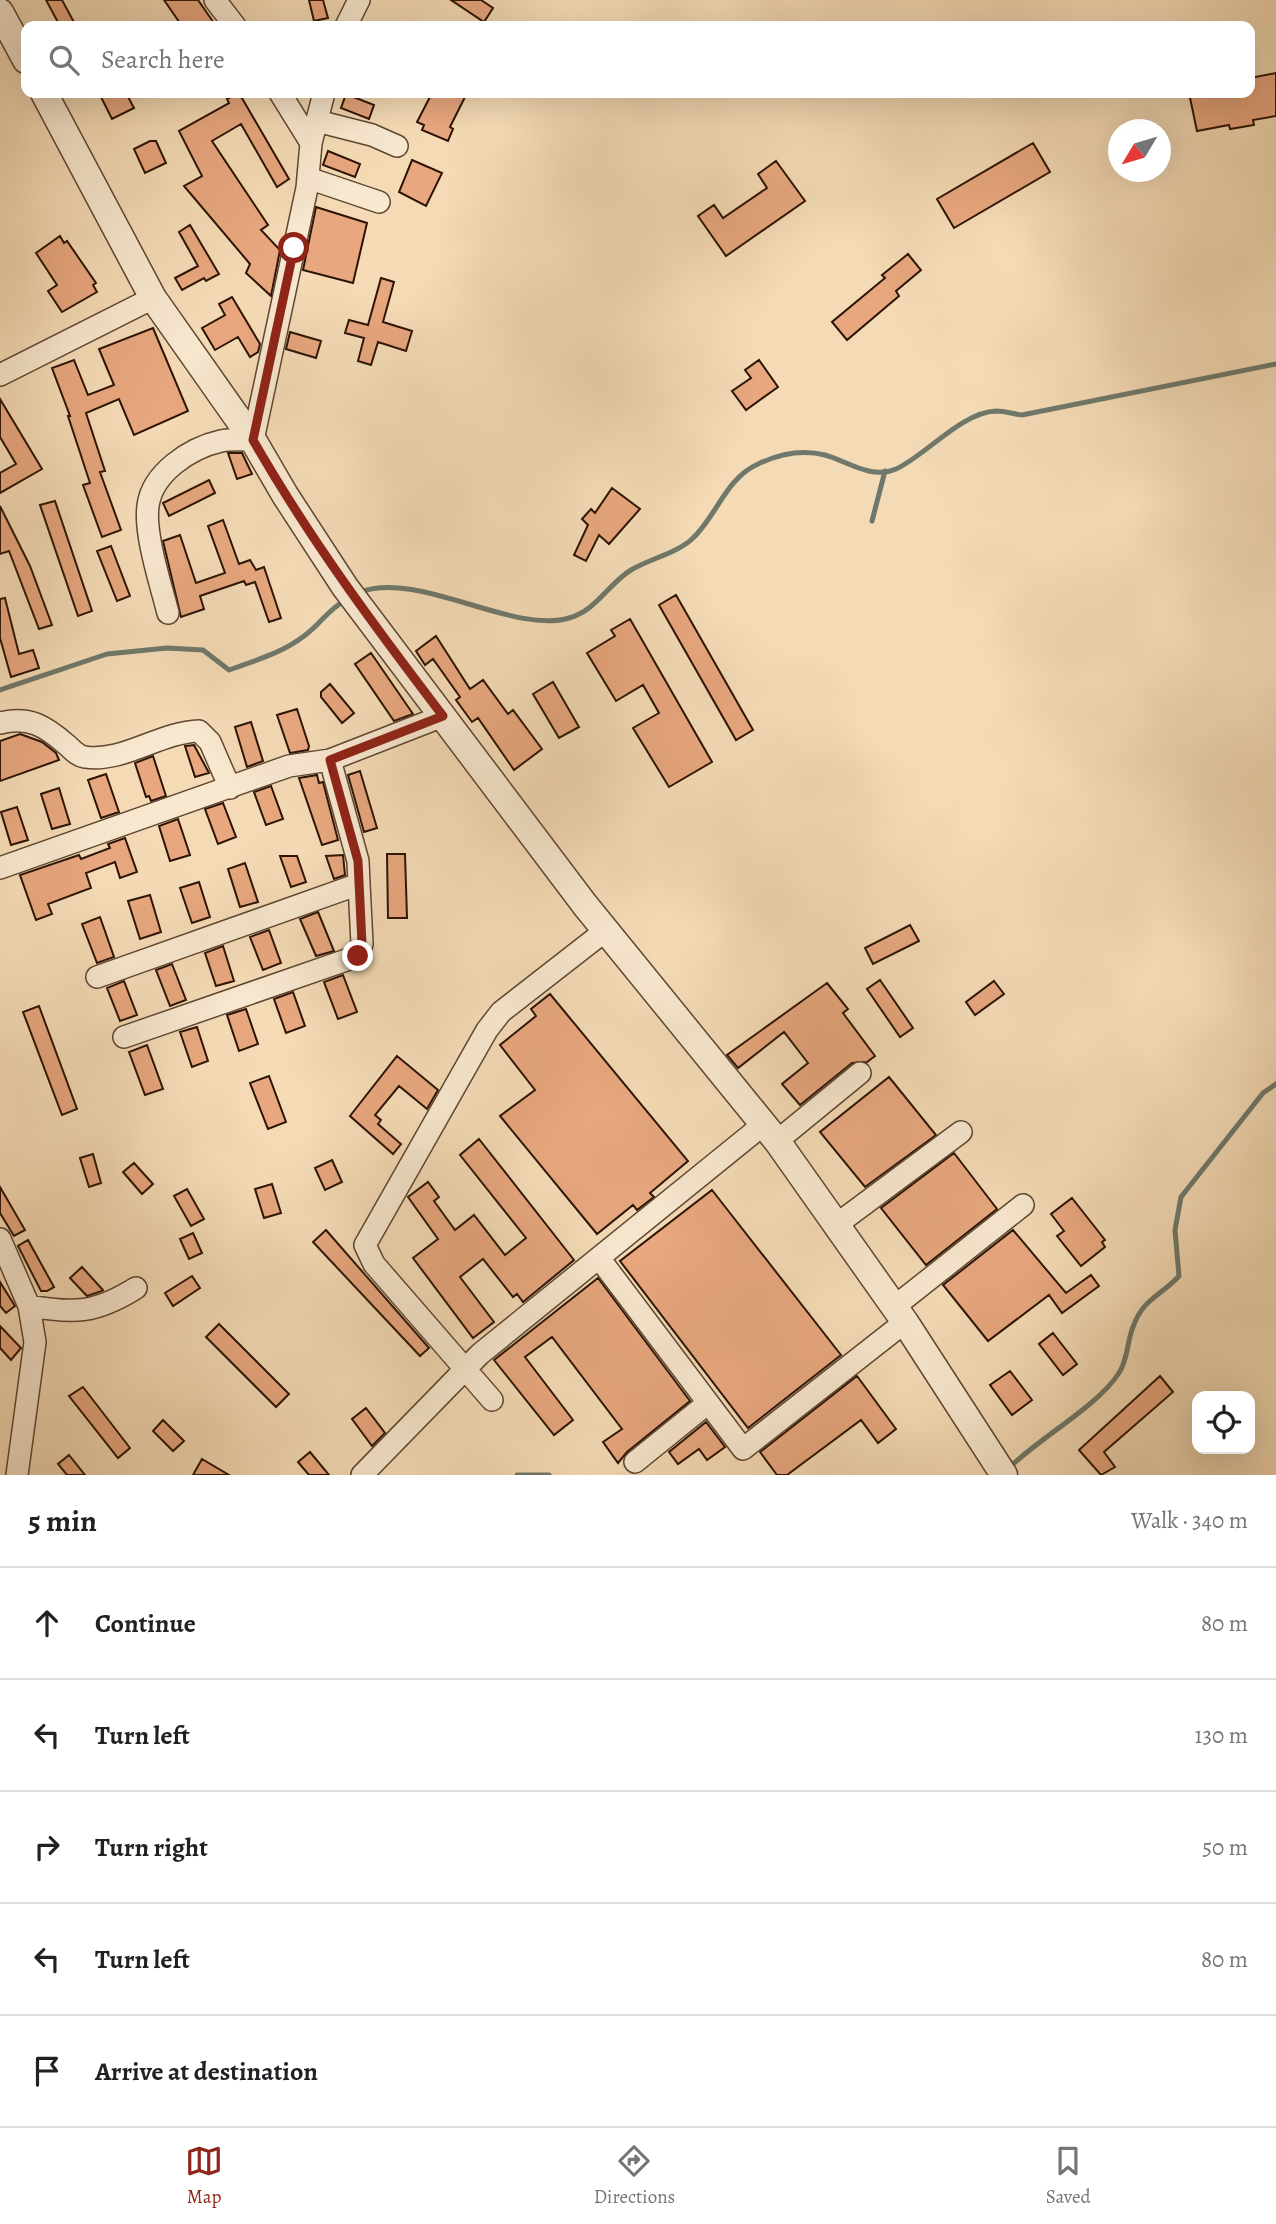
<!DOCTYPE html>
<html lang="en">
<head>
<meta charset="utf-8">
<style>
	:root { --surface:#fff; --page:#f2f2f2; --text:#202124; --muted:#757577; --line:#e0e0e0; --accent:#8f2418 }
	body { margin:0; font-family:Alegreya,serif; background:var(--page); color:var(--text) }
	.controls { position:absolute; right:21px; bottom:21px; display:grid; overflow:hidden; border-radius:14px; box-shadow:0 7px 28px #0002 }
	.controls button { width:63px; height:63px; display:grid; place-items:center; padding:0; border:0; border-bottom:2px solid var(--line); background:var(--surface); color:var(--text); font:35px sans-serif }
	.compass { position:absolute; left:1108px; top:119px; width:63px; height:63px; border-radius:50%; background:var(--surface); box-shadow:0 7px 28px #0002; rotate:232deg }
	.stop { position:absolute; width:21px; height:21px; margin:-16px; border:5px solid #8f2418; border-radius:50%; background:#fff }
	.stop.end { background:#8f2418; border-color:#fff; box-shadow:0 2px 7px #0008 }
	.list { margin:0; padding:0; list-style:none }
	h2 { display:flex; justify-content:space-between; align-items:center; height:91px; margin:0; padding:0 28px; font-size:30px }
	h2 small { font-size:23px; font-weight:400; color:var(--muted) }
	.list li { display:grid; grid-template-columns:46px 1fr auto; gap:21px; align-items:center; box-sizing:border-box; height:112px; padding:0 28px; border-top:2px solid var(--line) }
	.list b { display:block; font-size:26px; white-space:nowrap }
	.list em { font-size:23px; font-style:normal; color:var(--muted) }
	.icon { flex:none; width:38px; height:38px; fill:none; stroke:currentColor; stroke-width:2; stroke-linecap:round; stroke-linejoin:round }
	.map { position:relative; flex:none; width:1276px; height:1475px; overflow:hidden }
	.search { position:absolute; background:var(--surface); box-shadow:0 7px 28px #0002; left:21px; right:21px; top:21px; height:77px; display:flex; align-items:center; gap:18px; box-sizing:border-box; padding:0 24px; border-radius:14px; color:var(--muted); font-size:26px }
	.sheet { height:651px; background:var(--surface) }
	nav { display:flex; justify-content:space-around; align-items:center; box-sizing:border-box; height:98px; border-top:2px solid var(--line); background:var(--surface); font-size:19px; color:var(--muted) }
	nav a { display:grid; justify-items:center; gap:4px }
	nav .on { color:var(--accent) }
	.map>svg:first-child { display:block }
</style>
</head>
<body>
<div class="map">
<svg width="1276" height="1475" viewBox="0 0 1276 1475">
	<rect width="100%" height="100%" fill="#f4dbb6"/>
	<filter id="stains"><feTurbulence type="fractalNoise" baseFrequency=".00286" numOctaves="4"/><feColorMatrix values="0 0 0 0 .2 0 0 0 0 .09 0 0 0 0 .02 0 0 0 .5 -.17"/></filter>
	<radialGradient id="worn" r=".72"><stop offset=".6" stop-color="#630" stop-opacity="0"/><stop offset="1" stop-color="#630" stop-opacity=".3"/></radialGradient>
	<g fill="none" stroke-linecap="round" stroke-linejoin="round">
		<path stroke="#6f786a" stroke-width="5" d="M872,521L885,471
			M360,592C418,570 514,635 569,618C597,610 608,584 631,570C649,559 677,553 692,539C717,516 725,479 758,464C779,454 801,449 825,455C847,461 871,480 896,469C925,456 962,412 996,411C1004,411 1014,414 1022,415L1276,364
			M0,690L107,654L167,648L203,650L229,670C256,660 282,653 304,636C320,625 328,609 346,600
			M1009,1468C1040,1437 1097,1407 1119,1373C1128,1360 1127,1341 1133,1327C1143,1298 1161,1296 1179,1276L1175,1230L1181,1197L1263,1093L1276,1084
			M517,1475H549"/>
	</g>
	<path fill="#e8a77f" stroke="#2c1405" stroke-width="2" d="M46,0H62L76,26H60Z
		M164,0H198L216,26H182Z
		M309,0H323L328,18L314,21Z
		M451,0H481L493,8L484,22Z
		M1276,73V116L1253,120L1254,125L1230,129L1229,125L1197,131L1189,93H1250V78Z
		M99,93H126L134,108L112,119Z
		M239,93L289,179L277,187L241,124L212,141L268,225L261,230L280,250L271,296L246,273L250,264L184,186L202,176L179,131L229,103L227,99Z
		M432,93H467L450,127L453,129L448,141L422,130L424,125L417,122Z
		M346,94L374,105L369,119L341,108Z
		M150,141H156L166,163L145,173L134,149Z
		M1033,143L1050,172L954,228L937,199Z
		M328,151L360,164L355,177L323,165Z
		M412,160L442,173L426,206L399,192Z
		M776,161L805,201L726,256L698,216L714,205L723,218L767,188L758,174Z
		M316,207L367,223L353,283L303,270Z
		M190,225L219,274L206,281L204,278L182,290L175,278L198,266L179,232Z
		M60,236L64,243L67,241L96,283L93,285L97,292L62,312L48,291L57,285L36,253Z
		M908,254L921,270L896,291L899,296L847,340L832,322L885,278L882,275Z
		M381,278L394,282L383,322L412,331L406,351L378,342L371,365L358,361L364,338L345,333L349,320L368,325Z
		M232,297L260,344L258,352L250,357L238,337L215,350L202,328L225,315L219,304Z
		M153,328L188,411L134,435L119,399L86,413L105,471L100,472L121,530L102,537L83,485L90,483L68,416H70L52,368L74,360L88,395L114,385L99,349Z
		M290,332L321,341L316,358L286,349Z
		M759,360L778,387L746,410L732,391L751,378L745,370Z
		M0,399L42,469L0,493V473L16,464L0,437Z
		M228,453H242L252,474L237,479Z
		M209,480L215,493L169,516L163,503Z
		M612,488L640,509L609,544L599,535L586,561L574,555L588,525L582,519L591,509L595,513Z
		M55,501L92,611L78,616L40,505Z
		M0,506L30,566L52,625L39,629L9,551L0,554Z
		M223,520L239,564L250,560L256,570L264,567L281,618L269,622L255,582L246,585L244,581L200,596L204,609L181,617L163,541L180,535L196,583L225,573L208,526Z
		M111,546L130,596L117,601L97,551Z
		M676,595L753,730L736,740L659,605Z
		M5,598L19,654L33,650L39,668L11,677L0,638V599Z
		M630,619L712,762L669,787L633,728L659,713L643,685L616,701L587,653L615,636L611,630Z
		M436,636L470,689L483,680L508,714L513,710L542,749L514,770L478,718L472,722L456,700L460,697L433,659L425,665L416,651Z
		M371,653L413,714L394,721L355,664Z
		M553,682L579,727L559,738L533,694Z
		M330,684L354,713L342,723L321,697V692Z
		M297,709L309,746L308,750L290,753L277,715Z
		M251,722L263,761L247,767L235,727Z
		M20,734L42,742L56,753L59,760L0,781V741Z
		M194,745L209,773L195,777L185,746Z
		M153,756L166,796L151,801L149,796L146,797L135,763Z
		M360,771L377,828L364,832L348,775Z
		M106,774L119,812L101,818L88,780Z
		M317,775L319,783L323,782L338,840L322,845L299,778Z
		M271,786L283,819L266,825L254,792Z
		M59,788L70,824L52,829L41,794Z
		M223,803L236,837L218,844L205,809Z
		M17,807L28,840L11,845L1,812Z
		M178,819L190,855L170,861L159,826Z
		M125,838L137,872L120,878L115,862L86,873L91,888L48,904L52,914L36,920L20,875L79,855L81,859L110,848L108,844Z
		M387,854H405L407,918H388Z
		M343,855L345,875L334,879L326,856Z
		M280,856H297L306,882L291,887Z
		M245,863L258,902L240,907L228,869Z
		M199,882L210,917L192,923L180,888Z
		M150,895L161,932L140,939L128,901Z
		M318,912L334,951L316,956L300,919Z
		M100,917L114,957L97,963L82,924Z
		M910,925L919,941L873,964L865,948Z
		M269,930L281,963L263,970L250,937Z
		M223,946L234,981L216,986L205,953Z
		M172,964L186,1000L170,1006L156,970Z
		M343,975L357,1012L338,1019L324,982Z
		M880,980L913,1028L900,1037L867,989Z
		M124,981L137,1015L120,1021L107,988Z
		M994,981L1004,994L975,1015L966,1002Z
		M827,983L848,1009L843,1013L875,1056L867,1062L852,1063L800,1105L782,1084L808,1063L784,1032L738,1068L727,1055Z
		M293,992L305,1026L286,1033L274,999Z
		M550,994L688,1161L650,1193L654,1197L637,1210L633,1205L597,1234L500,1116L535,1090L500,1045L536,1016L531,1009Z
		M39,1006L77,1109L62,1115L23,1012Z
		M246,1009L258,1044L239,1051L227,1015Z
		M197,1027L208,1061L192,1067L180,1032Z
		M147,1045L163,1089L145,1095L129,1052Z
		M397,1056L438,1090L427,1109L399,1086L375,1115L381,1120L378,1124L401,1144L393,1154L350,1116Z
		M269,1076L286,1122L268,1129L250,1083Z
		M889,1077L936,1135L865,1187L820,1132Z
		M479,1139L574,1260L523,1302L517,1294L513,1297L483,1259L460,1277L494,1322L473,1338L413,1258L438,1239L408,1197L428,1182L439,1197L434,1201L455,1230L474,1215L505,1255L526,1238L460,1155Z
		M954,1153L997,1209L926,1265L881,1208Z
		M93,1154L101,1183L89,1187L80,1158Z
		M332,1160L342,1182L325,1190L315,1168Z
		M134,1163L153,1184L142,1194L123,1172Z
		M272,1184L281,1213L264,1218L255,1189Z
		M0,1187L25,1230L14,1236L0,1213Z
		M187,1189L204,1219L191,1226L174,1196Z
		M712,1190L841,1355L748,1428L620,1261Z
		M1072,1198L1105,1240L1102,1242L1105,1247L1081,1266L1057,1236L1064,1231L1051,1214Z
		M326,1230L429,1348L420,1356L313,1242Z
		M1013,1230L1066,1293L1091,1275L1099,1286L1062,1313L1049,1295L988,1341L943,1285Z
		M193,1233L202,1253L189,1259L180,1239Z
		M28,1240L54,1287L47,1291H41L18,1246Z
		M82,1267L103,1290L102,1291L87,1296L70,1278Z
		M192,1276L200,1288L173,1306L165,1293Z
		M598,1278L690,1401L627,1452L618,1463L603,1442L622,1429L552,1337L525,1357L573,1420L554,1435L494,1360Z
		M0,1282L15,1306L6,1313L0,1306Z
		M219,1324L289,1394L276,1407L206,1337Z
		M0,1326L21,1348L11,1360L0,1348Z
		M1053,1333L1077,1364L1063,1375L1039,1344Z
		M1010,1371L1032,1400L1012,1415L990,1385Z
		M857,1376L896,1429L878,1443L861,1420L787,1475H777L760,1452Z
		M1160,1376L1173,1392L1104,1452L1115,1467L1101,1475L1079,1450Z
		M83,1387L130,1448L118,1458L69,1396Z
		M366,1408L385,1433L372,1446L352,1419Z
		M163,1420L184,1441L173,1451L153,1431Z
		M706,1422L725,1447L707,1460L699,1449L678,1464L669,1452Z
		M310,1452L329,1475H309L298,1462Z
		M69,1455L85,1475H67L58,1464Z
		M202,1459L229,1475H193Z"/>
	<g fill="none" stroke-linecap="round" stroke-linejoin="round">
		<defs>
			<path id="minor" d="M215,0L235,26
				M346,26L359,0
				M280,93L311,143
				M317,121L372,135L397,146
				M308,178L379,202
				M0,375L153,298
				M168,613C161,585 144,534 148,506C152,473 190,448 221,441C231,439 243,440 253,440L307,188L311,143L324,93
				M0,723C30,716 45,726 67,745C73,750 77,756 85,757C123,763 160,732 199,731L210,742L230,788
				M0,868L289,766L330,760L443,716
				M97,977L359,884L358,861L330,760
				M124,1037L358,956L362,944L359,884
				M777,1141L860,1073
				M836,1225L961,1132
				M0,1239L29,1306L35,1342L17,1475
				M599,1258L743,1449L905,1322
				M29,1306C75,1314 96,1313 136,1288
				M894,1307L1023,1205
				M492,1400L374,1264L365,1245L487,1030L501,1012L605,931
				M635,1462L708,1403
				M362,1475L480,1354L764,1124"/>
			<path id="tertiary" d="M0,12L26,60
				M44,93L153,298L253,440L285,495L345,587L585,905L777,1141L905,1322L1004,1475"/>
		</defs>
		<use href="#minor" stroke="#5e4631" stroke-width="24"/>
		<use href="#tertiary" stroke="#5e4631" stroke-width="29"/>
		<use href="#minor" stroke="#f8e8d0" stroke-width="21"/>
		<use href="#tertiary" stroke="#f8e8d0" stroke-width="26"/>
	</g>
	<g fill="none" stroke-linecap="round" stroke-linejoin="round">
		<path stroke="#8f2418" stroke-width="9" d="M294,248L253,440C309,538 375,627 443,716L330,760L358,861L362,944L358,956"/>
	</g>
	<rect width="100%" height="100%" filter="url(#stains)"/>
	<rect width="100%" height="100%" fill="url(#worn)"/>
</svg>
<div class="controls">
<button><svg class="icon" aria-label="locate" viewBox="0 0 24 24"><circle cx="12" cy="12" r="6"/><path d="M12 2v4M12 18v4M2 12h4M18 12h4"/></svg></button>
</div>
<svg class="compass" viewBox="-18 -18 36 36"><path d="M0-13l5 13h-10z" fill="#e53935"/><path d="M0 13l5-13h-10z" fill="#757577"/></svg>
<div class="stop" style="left:294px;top:248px"></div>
<div class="stop end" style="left:358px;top:956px"></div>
<div class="search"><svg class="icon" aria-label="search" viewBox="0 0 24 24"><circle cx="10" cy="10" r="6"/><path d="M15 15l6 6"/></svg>Search here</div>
</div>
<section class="sheet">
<h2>5 min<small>Walk · 340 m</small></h2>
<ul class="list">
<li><svg class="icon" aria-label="ahead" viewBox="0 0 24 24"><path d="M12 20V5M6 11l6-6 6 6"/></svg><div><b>Continue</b></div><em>80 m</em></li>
<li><svg class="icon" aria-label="left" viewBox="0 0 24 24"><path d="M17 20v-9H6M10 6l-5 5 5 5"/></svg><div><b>Turn left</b></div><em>130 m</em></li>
<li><svg class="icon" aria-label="right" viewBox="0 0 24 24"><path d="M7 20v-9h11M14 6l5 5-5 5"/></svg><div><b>Turn right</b></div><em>50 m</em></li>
<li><svg class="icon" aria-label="left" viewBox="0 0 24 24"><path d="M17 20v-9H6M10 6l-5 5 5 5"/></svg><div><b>Turn left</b></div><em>80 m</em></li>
<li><svg class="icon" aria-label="arrive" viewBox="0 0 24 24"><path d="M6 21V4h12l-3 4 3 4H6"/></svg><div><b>Arrive at destination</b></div></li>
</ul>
</section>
<nav>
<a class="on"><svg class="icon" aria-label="map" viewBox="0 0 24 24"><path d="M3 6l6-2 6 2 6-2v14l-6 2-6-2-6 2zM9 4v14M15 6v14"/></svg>Map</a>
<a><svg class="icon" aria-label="directions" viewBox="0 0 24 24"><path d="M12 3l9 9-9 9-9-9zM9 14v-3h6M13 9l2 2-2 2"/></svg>Directions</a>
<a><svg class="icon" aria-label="saved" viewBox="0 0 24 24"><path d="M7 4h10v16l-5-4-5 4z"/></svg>Saved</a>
</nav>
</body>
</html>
